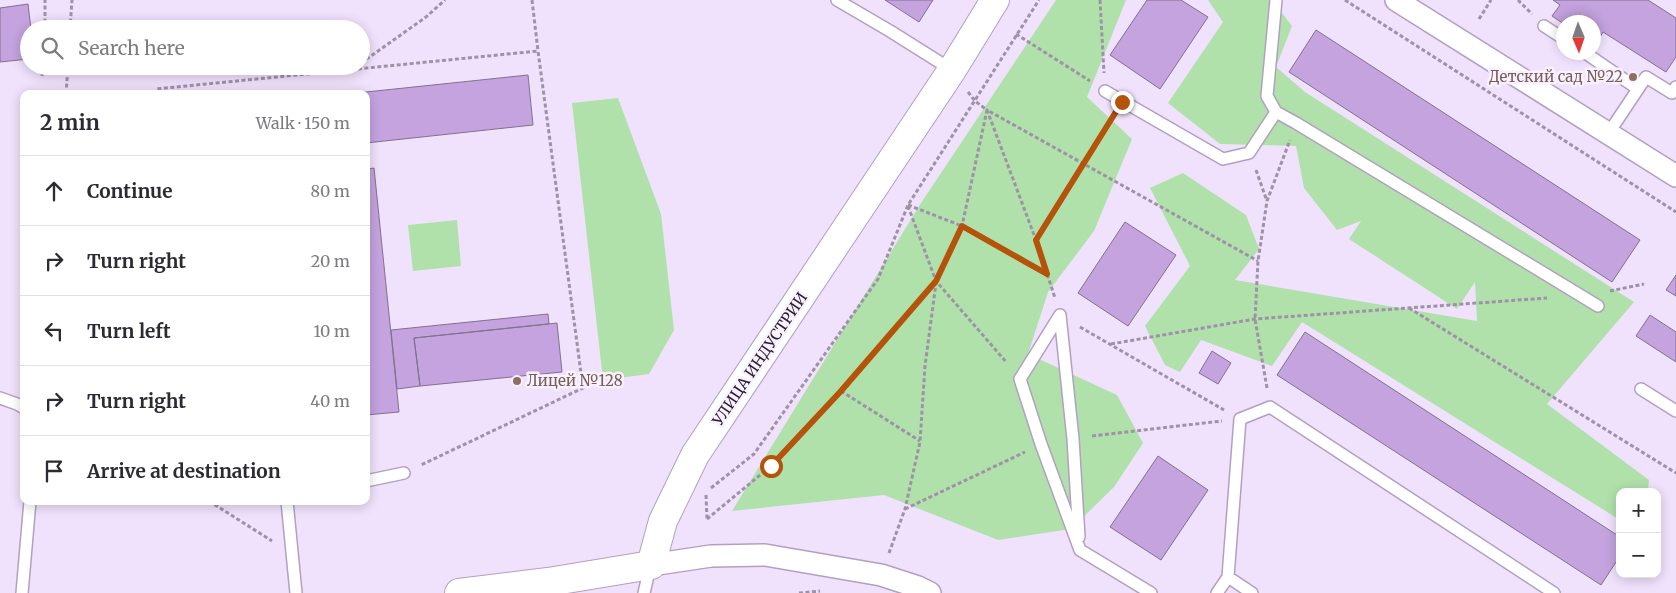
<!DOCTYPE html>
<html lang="en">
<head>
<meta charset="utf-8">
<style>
	:root { --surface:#fff; --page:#f7f7f7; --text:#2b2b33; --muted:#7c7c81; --line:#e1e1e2 }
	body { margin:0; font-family:Merriweather,serif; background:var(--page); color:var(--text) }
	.controls { position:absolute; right:15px; bottom:15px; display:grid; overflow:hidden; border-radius:10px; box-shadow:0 2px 12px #0003 }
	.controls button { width:45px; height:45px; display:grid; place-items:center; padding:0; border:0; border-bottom:1px solid var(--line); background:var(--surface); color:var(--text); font:25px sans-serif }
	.compass { position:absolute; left:1556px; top:15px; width:45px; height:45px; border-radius:50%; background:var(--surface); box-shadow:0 2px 12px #0003; rotate:178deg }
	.stop { position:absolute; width:15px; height:15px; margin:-11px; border:4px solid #b45309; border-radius:50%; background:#fff }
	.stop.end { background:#b45309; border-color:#fff; box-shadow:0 1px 5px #0008 }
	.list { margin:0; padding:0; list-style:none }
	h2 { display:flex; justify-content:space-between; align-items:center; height:65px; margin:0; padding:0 20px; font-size:21px }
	h2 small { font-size:16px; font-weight:400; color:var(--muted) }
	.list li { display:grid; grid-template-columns:32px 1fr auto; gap:15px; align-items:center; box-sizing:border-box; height:70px; padding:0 20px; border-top:1px solid var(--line) }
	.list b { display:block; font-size:19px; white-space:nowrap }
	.list em { font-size:16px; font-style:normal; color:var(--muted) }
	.icon { flex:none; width:28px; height:28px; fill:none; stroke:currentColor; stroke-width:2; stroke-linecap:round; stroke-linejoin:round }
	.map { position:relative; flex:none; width:1676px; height:593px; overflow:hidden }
	.search { position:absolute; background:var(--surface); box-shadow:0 2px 12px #0003; left:20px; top:20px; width:350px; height:55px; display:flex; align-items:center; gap:12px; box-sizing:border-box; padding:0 18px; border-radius:28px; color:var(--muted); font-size:19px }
	.panel { position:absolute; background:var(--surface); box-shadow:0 2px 12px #0003; left:20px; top:90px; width:350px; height:415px; border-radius:10px }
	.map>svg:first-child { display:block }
</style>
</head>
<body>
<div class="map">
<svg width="1676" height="593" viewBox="0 0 1676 593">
	<rect width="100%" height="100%" fill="#f0e1fc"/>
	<path fill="#b1e1ab" d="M1056,0H1126L1087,97L1132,139L1094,231L1048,292L1028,354L1117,395L1143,443L1114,487L1071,529L998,540L884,495L732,511L921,203Z
		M1208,0H1272L1292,26L1276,67L1305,92L1634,302L1547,404L1649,480L1648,492H1620V520L1302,322L1272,366L1201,340L1180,372L1165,365L1145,326L1190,266L1150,188L1183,173L1246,215L1259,249L1235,280L1477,321L1475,282L1457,309L1349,239L1361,221L1337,230L1304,188L1296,146L1220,144L1168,103L1223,22Z
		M618,98L661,214L674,330L649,374L603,380L572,103Z
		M457,220L461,266L413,271L408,225Z"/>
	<path fill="#c4a3df" stroke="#81718f" d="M885,0H933L919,22Z
		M1147,0H1181L1208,17L1160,89L1110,55Z
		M1553,0H1648L1676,18V57L1666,72L1603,32L1596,44L1594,43V22L1564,24L1552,16L1560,5Z
		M28,4L31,29H29V59L0,62V8Z
		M1316,30L1640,240L1612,282L1289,72Z
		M528,75L533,125L366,143V94H347Z
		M374,168L399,412L366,415V169Z
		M1125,222L1176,255L1128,326L1078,293Z
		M1676,275V296L1666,290Z
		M548,314L549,324L414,338L420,386L397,389L391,330Z
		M1650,315L1676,332V362L1636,336Z
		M557,323L562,372L420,386L414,338Z
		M1305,332L1620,537V556L1601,585L1277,375Z
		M1212,351L1231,363L1218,384L1199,373Z
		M1158,456L1208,490L1161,560L1110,527Z"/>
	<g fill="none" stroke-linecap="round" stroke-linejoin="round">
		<defs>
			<path id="service" d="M837,0L890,31L952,70
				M1276,0L1267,96L1276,112L1296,123L1598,306
				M1544,26L1564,39
				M1584,52L1638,89
				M1105,91L1223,159L1249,153L1276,112
				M1608,134L1646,77L1672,93L1676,87
				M1060,315L1020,379L1041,444L1080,550L1151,593
				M1060,315L1073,439L1079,537
				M1641,389L1676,411
				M0,398L17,404L24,408
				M366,481L404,473
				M287,501L296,593
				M1228,577L1240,419L1270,407L1554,593
				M22,593L30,501
				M644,593L650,567
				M1217,593L1228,577L1252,593"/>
			<path id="minor" d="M1396,0L1676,176
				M651,565L711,556L765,555L881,575L918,587L930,593"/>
			<path id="tertiary" d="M459,593L548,582L651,565L663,521L695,455L952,70L995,0"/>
		</defs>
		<use href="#service" stroke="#b2a0c1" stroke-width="14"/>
		<use href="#minor" stroke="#b2a0c1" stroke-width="24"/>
		<use href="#tertiary" stroke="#b2a0c1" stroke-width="30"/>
		<path stroke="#9e92a7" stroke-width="3" stroke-dasharray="4 2.5" stroke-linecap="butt" d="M532,0L538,51
			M1100,0L1104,73
			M1345,0L1676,212
			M1518,0L1532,14
			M1479,19L1491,0
			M45,29V0
			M70,29L72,0
			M1016,34L1090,81
			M361,63L426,17L445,0
			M42,76L43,66
			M968,92L975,101L987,110L1036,240L1055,298
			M66,94L68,66
			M157,94L156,89L538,51L583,388L421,465
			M1256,170L1267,201
			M908,205L962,226L1046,273
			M908,206L936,281L1007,363
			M1036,239L1112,117
			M1610,291L1644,284
			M1409,308L1676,473
			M1080,327L1224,410
			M1111,344L1255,319L1547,298
			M1267,388L1255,319L1258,261L1267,201L1290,140
			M841,391L920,441
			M1092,436L1222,421
			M711,488L754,454L878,279L908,205L1039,0
			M706,495L707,519
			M209,501L272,541
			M905,509L1025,452
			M707,519L771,466L841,391L936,281L962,226L987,110L1258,261
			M889,553L905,509L920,442L925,366L936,283
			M799,593L820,591"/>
		<use href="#service" stroke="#fff" stroke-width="11"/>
		<use href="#minor" stroke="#fff" stroke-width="21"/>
		<use href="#tertiary" stroke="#fff" stroke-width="28"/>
	</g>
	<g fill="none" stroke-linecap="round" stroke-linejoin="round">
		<path stroke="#b45309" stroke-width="6" d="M771,466L841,391L936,281L962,226L1047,274L1036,240L1122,102"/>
	</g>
	<g fill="#8d6e63" stroke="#f9f1ff" stroke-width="2">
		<circle cx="1633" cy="77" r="5"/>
		<circle cx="517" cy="381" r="5"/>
	</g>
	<g text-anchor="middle" stroke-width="5" stroke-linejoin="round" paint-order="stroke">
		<g font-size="15" fill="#785e54" stroke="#f9f1ff" text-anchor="end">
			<text x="1623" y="82">Детский сад №22</text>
			<text x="527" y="386" text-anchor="start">Лицей №128</text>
		</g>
		<g font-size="15" fill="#241d29" stroke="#f9f1ff">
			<text transform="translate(760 359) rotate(-56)" y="5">УЛИЦА ИНДУСТРИИ</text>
		</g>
	</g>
</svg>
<div class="controls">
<button>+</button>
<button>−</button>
</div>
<svg class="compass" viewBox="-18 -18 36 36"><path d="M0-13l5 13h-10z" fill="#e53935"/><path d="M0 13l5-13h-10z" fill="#7c7c81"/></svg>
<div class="stop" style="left:771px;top:466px"></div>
<div class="stop end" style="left:1122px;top:102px"></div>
<div class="search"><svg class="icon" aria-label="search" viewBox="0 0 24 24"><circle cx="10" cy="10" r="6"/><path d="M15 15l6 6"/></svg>Search here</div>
<section class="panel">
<h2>2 min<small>Walk · 150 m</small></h2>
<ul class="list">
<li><svg class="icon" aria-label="ahead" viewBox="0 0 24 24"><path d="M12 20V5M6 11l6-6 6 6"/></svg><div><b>Continue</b></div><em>80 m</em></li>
<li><svg class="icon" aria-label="right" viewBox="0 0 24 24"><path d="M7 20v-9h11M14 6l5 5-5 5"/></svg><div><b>Turn right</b></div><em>20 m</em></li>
<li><svg class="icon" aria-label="left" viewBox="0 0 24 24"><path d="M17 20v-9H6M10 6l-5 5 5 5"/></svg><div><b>Turn left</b></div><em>10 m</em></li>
<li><svg class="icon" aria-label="right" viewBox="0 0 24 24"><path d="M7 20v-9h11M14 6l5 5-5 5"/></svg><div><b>Turn right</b></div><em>40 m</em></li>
<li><svg class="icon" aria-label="arrive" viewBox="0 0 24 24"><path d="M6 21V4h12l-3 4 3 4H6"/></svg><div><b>Arrive at destination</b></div></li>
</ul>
</section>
</div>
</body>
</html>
